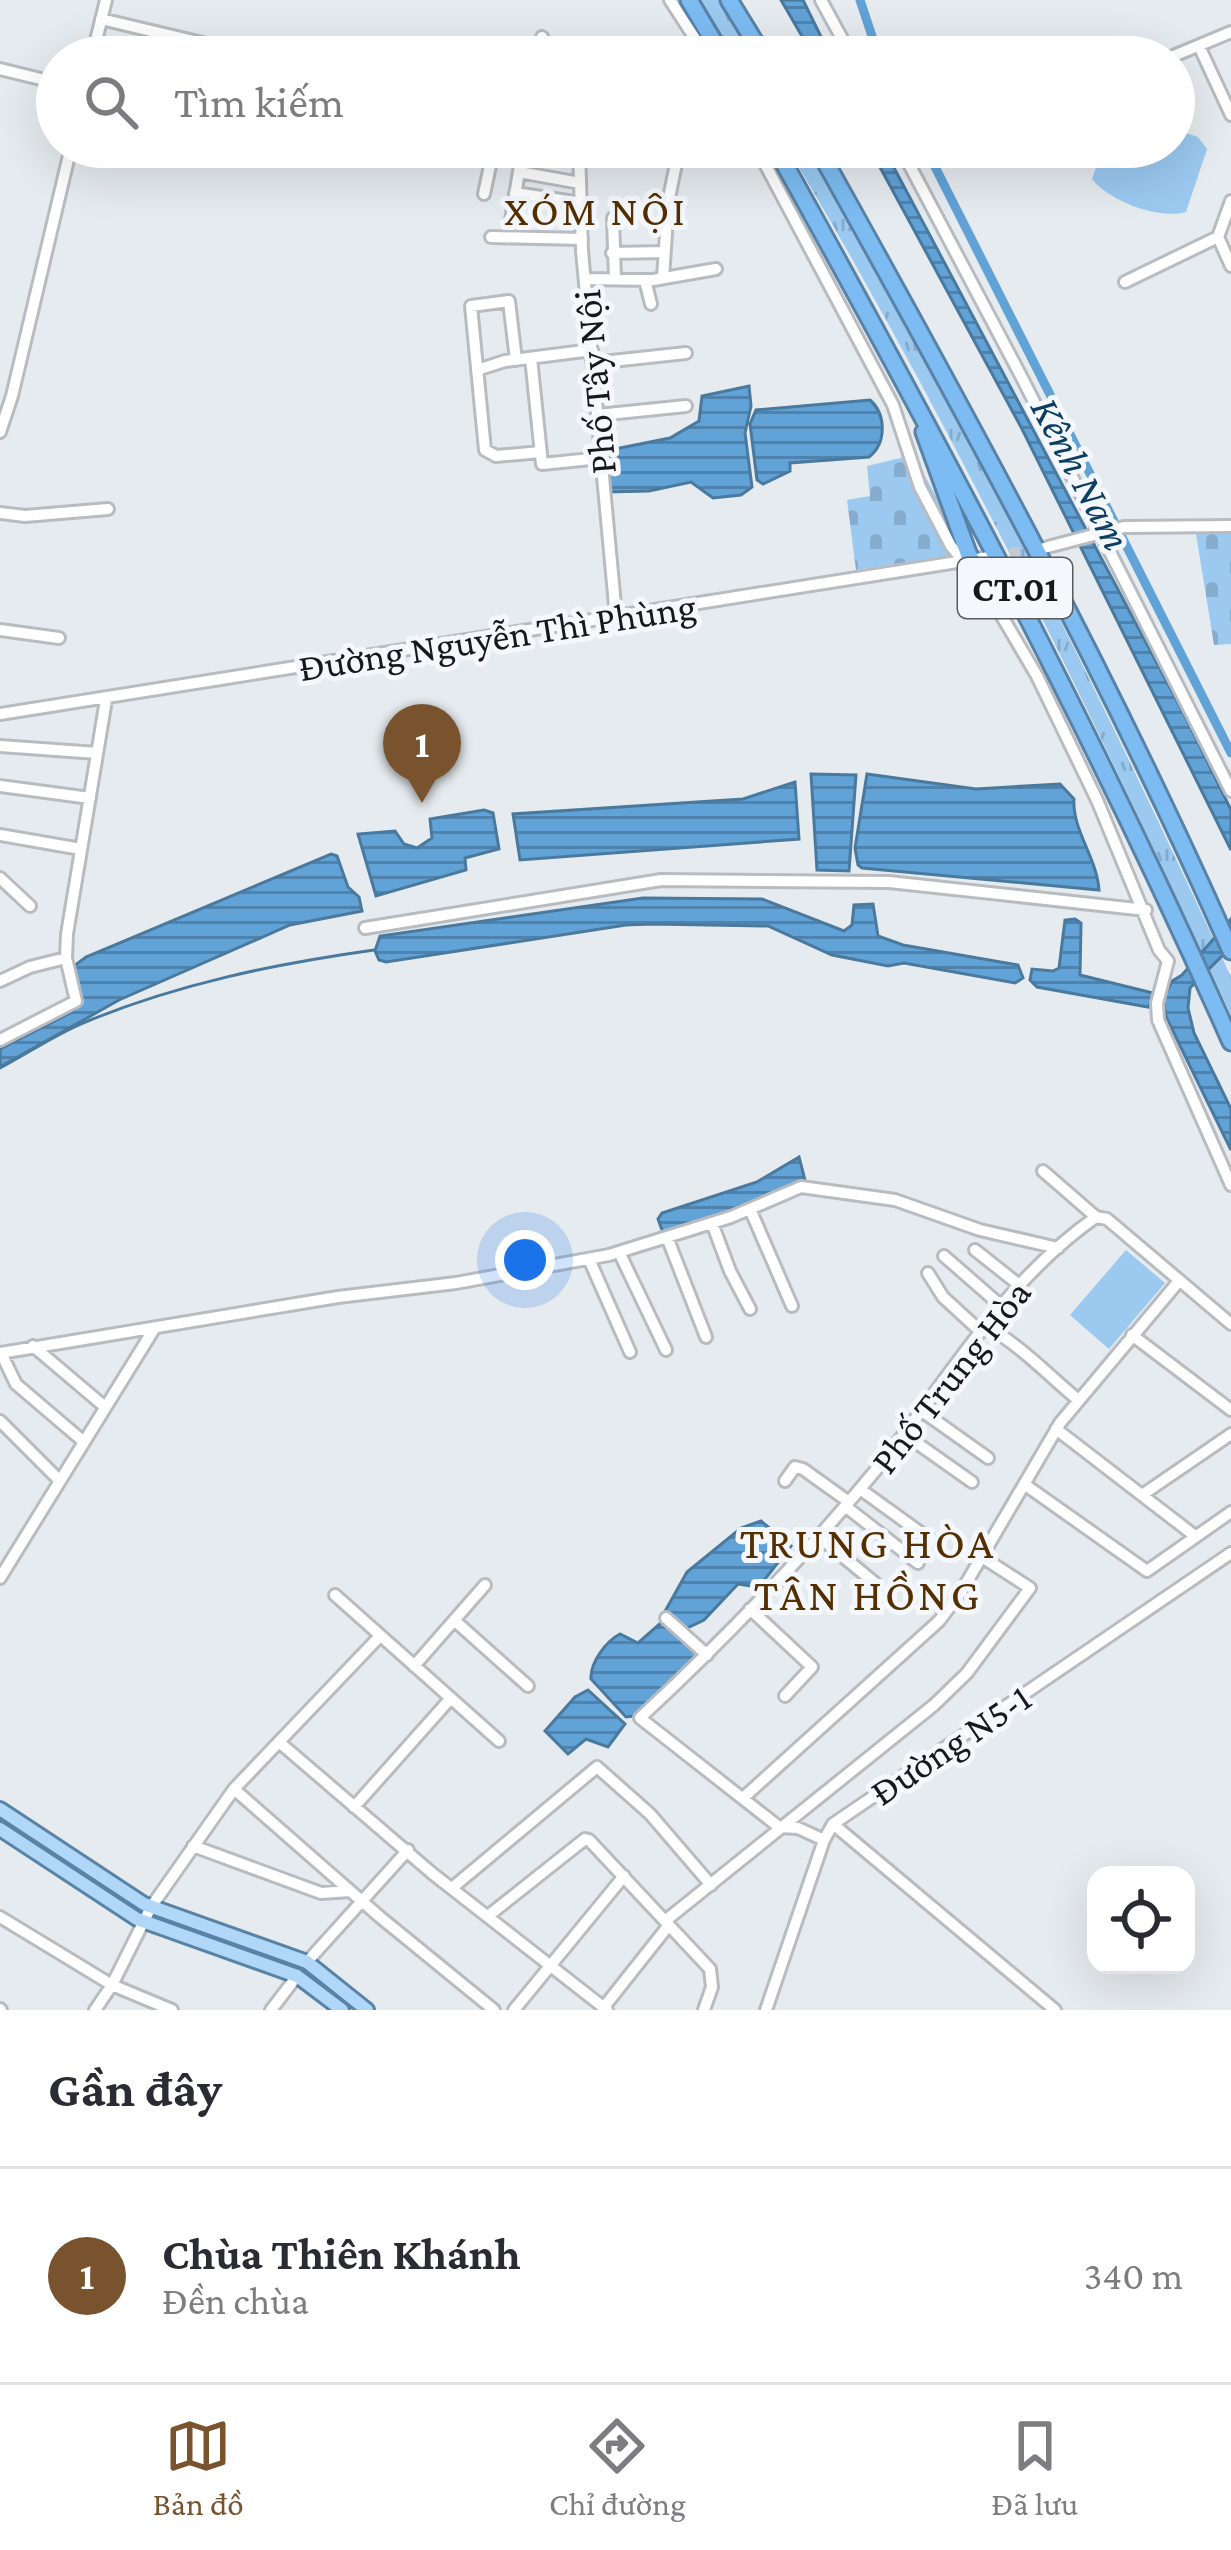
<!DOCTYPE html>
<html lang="vi">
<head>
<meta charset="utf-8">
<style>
	:root { --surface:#fff; --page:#f2f2f3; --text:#2b2b33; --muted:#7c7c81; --line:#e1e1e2; --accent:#78532d }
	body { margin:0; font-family:"Crimson Pro",serif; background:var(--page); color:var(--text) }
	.controls { position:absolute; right:36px; bottom:36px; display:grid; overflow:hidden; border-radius:24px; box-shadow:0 12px 48px #0002 }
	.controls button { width:108px; height:108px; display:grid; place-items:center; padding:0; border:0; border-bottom:3px solid var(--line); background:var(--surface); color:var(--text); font:60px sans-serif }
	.you { position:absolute; left:525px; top:1260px; width:42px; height:42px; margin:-30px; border:9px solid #fff; border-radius:50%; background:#1a73e8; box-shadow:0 0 0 18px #1a73e833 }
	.badge { display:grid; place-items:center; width:78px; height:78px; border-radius:50%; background:var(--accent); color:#fff; font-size:39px; font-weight:700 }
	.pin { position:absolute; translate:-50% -99px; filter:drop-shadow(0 3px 6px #0008) }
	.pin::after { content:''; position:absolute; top:63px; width:42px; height:36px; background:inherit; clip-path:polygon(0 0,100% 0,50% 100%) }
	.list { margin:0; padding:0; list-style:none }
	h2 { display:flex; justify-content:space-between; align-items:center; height:156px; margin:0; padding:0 48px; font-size:51px }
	h2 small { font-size:39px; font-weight:400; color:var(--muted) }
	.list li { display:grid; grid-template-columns:78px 1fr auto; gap:36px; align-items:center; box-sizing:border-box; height:216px; padding:0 48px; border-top:3px solid var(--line) }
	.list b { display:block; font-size:45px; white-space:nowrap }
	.list p { margin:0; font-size:39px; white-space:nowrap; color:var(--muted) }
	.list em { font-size:39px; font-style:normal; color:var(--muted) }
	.icon { flex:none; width:66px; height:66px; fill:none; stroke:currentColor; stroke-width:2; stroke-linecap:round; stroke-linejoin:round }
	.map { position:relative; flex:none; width:1231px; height:2010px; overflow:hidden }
	.search { position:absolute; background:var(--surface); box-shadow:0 12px 48px #0002; left:36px; right:36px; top:36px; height:132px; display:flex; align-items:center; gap:30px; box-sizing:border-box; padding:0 42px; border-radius:66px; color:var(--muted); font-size:45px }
	.sheet { height:372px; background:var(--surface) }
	nav { display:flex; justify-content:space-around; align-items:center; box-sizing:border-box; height:168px; border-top:3px solid var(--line); background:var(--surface); font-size:33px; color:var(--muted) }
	nav a { display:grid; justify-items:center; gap:6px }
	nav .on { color:var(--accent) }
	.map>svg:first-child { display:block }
</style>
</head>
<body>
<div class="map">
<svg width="1231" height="2010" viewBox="0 0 1231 2010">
	<defs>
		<pattern id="grass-tufts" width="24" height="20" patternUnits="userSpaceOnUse" patternTransform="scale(3)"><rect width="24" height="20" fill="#9bc9f0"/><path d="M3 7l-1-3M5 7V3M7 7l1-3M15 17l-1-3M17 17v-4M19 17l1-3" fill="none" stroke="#85accd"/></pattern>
		<pattern id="cemetery-stones" width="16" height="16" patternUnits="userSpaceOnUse" patternTransform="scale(3)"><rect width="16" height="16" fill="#9bc9f0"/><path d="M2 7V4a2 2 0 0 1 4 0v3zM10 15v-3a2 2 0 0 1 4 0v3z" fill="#85accd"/></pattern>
		<pattern id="water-rules" width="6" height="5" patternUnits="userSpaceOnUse" patternTransform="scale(3)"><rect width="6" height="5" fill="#61a2d7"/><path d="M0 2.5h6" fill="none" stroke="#4f83ae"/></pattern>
	</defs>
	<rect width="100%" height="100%" fill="#e6ebef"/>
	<path fill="url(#grass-tufts)" d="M700,0H719L753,57H734Z
		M787,147H807L811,154C965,422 1102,697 1231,977V1015C1095,720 954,427 787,147Z"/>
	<path fill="url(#cemetery-stones)" d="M913,455L968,553L856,570L847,500L870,496L867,466Z
		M1231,533V644L1214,645L1196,534Z"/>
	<path fill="#9bc9f0" d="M1174,129L1198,137L1207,149L1186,212C1159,220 1109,201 1092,179L1103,147H1174Z
		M1126,1250L1165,1283L1109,1349L1070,1315Z"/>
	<path fill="url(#water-rules)" stroke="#4a799e" stroke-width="3" d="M781,0H803L831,57H814Z
		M869,147H883L1184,714L1231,810V850L1022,429Z
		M749,386L751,406L745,433L752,487L741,495L713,498L691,482L649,491L607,492L605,451L670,438L699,421L702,396Z
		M870,400C886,414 887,443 869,457L790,463V471L763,484L757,480L750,424L756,410Z
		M811,774L856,775L849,871L817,870Z
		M867,774L976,789L1060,784L1074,799C1072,830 1097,858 1099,890L862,868L858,865L855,848Z
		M795,782L799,839L520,860L513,814L743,799Z
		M484,810L493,813L499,849L465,858L466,870L376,896L358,834L395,831L404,844L417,848L432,838L430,819Z
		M331,854L337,856L348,887L359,897L362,911L290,925L119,1000L0,1067V1049L72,1012L75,1006L74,966L86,957Z
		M643,898L762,899L844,931L852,925L854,905L873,904L878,936L903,945L1018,965L1023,978L1015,983L904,963L888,966L832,955L768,926L652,924L626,925L386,962L379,960L375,951L380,936Z
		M1075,919L1081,923L1080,975L1165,996L1172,981L1182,975L1231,919V947L1190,988L1188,1008L1194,1033L1231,1109V1150L1166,1017L1164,1004L1151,1002L1148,1007L1037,987L1030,980L1032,969L1053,971L1059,968L1065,920Z
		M799,1157L805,1180L670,1234L662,1230L658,1219L662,1213L757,1182Z
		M761,1521L791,1546L762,1583L757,1587L738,1584L704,1620L685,1629L664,1613L687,1572L741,1528Z
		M663,1621L700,1652L634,1716L626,1717L591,1679C590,1663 606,1641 620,1634L638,1643Z
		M588,1690L625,1724L608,1747L586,1739L568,1754L545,1731L575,1697Z"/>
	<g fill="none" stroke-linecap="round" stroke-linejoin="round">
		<path stroke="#4a799e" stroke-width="3" d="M0,1068C27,1054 54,1035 83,1023C177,984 274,964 374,950"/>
		<path stroke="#61a2d7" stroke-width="9" d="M860,0L879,57
			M925,147L1231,753"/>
		<path stroke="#c7cbcf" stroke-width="10" stroke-dasharray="10 5" stroke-linecap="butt" d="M995,556L1041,548"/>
		<defs>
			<path id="minor" d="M670,0L707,57
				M821,0L852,57
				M101,19L261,57
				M1199,46L1231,115
				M575,53L661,50
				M92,57L106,0
				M538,57L542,37
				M1171,57L1231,32
				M0,69L57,83
				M579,147L582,251L616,616
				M653,147L714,158
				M756,147L893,405L920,487L951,546L971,570
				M900,147L1021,376L1231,791
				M580,161L588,157L593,147
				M519,172L580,183
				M515,193L581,203
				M484,194L494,147
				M613,218L615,279
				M511,220L523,147
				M491,237L582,239
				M1218,237L1231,266
				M612,253L664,252
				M663,278L668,203L678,154
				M585,279L653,280L716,269
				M645,280L651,304
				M1125,282L1218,237L1231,201
				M531,358L542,464L601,458
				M516,360L509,301L471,306L485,450L496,456L541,452
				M593,363L686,353
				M477,370L505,361L592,350
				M598,415L686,406
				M0,432L12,396L71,147
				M0,513L25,516L108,509
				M1044,548L1124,527L1231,526
				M983,584L1037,676L1097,800L1159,950L1168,961L1157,1003L1158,1020L1231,1185
				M0,630L59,638
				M0,714L995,556
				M0,746L97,753
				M0,786L90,798
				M0,835L81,849
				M0,878L30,906
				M365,928L661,880L889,882L1146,910
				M0,981L30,967L66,958
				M0,1040L76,1001L66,958L67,934L106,700
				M1043,1171L1096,1217
				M750,1209L792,1306
				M712,1223L730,1271L750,1309
				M667,1237L706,1337
				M975,1250L1018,1284
				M619,1252L666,1350
				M944,1256L999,1304
				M589,1259L630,1352
				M928,1273L943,1297L980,1331
				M984,1325C1018,1343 1047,1374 1077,1399
				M1132,1335L1231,1410
				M33,1346L105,1407
				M0,1353L338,1297L456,1283L609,1255L731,1217L801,1187L895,1200L980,1230L1058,1248
				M1,1353L16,1384L84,1442
				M922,1411L988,1458
				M0,1421L60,1481
				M1056,1429L1195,1536
				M904,1434L972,1482
				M785,1481L795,1467L803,1469L849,1502
				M1024,1484L1147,1571L1231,1512
				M860,1489L932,1541
				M1142,1495L1231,1434
				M845,1506L918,1563
				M818,1536L875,1583
				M0,1578L154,1329
				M335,1595L499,1741
				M750,1609L812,1667L785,1696
				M666,1618L707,1655
				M454,1620L528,1686
				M414,1666L485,1585
				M279,1742L433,1874L607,2010
				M234,1789L380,1917L494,2010
				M743,1798L939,1621L961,1592L1060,1423L1179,1281
				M354,1807L451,1698
				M833,1824L1055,2010
				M824,1840L798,1828L779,1827L640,1718C725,1639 806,1555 880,1465C950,1378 1003,1282 1096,1217L1107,1219L1231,1324
				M193,1846L321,1893L350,1891
				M452,1888L597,1767L650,1814L711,1885
				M488,1916L585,1839L589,1840L710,1969L712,1987L704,2010
				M0,1917L112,1985L172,2010
				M665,1921L934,1705L967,1673L1030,1588L982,1557
				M307,1962L408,1850
				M604,2007L669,1925
				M0,2009L1,2010
				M95,2010L112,1985L151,1907L234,1789L380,1636
				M271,2010L297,1976
				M514,2010L624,1876
				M766,2010L824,1840L833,1824L1231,1553"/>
			<path id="major" d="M0,1809L144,1904L307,1962L367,2010
				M0,1829L137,1919L297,1976L342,2010"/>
			<path id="highway" d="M689,0L723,57
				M729,0L764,57
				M775,147C938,440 1095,735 1231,1042
				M817,147C964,410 1109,675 1231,951
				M924,432L968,553L986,588"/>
		</defs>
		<use href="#minor" stroke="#b8bcc0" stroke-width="16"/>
		<use href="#major" stroke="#5883a6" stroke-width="18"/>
		<use href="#highway" stroke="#5883a6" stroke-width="21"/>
		<use href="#minor" stroke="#fff" stroke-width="10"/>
		<use href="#major" stroke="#b0d7f7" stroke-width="12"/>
		<use href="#highway" stroke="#7cbcf2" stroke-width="15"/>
	</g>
	<g text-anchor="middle" stroke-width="10" stroke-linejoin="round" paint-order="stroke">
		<rect fill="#f4f8fc" stroke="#595b5d" stroke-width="3" x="958" y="558" width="114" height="60" rx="9"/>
		<g font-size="36" font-weight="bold" fill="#161819">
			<text x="1015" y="601">CT.01</text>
		</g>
		<g font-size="39" fill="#161819" stroke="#f4f8fc">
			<text transform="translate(594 382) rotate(-95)" y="14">Phố Tây Nội</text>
			<text transform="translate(497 636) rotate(-9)" y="14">Đường Nguyễn Thì Phùng</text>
			<text transform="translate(950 1376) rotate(-52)" y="14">Phố Trung Hòa</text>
			<text transform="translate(950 1744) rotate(-34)" y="14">Đường N5-1</text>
		</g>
		<g font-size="42" letter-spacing="3" fill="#552f00" stroke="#f4f8fc">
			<text x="596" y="225">XÓM NỘI</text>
		</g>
		<g font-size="42" font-style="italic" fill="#0b3e61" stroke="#f4f8fc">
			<text transform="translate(1082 473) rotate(62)" y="15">Kênh Nam</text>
		</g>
		<g font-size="45" letter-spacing="3" fill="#552f00" stroke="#f4f8fc">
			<text x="868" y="1558">TRUNG HÒA<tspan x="868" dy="52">TÂN HỒNG</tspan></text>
		</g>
	</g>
</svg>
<div class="controls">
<button><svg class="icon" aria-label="locate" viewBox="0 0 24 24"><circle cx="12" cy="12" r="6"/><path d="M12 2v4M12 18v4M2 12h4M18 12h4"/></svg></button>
</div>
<div class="you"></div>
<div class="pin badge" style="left:422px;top:803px">1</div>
<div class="search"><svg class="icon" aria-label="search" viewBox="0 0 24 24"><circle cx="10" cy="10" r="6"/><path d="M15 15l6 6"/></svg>Tìm kiếm</div>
</div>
<section class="sheet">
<h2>Gần đây<small></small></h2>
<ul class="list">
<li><span class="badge">1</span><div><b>Chùa Thiên Khánh</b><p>Đền chùa</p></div><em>340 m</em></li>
</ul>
</section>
<nav>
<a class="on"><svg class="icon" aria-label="map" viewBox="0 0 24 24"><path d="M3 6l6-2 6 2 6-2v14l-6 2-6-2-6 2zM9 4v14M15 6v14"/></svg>Bản đồ</a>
<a><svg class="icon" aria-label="directions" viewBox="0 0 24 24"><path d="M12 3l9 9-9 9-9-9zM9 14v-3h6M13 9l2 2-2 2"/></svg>Chỉ đường</a>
<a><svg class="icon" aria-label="saved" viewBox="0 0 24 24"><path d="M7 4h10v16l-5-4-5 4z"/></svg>Đã lưu</a>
</nav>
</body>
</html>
